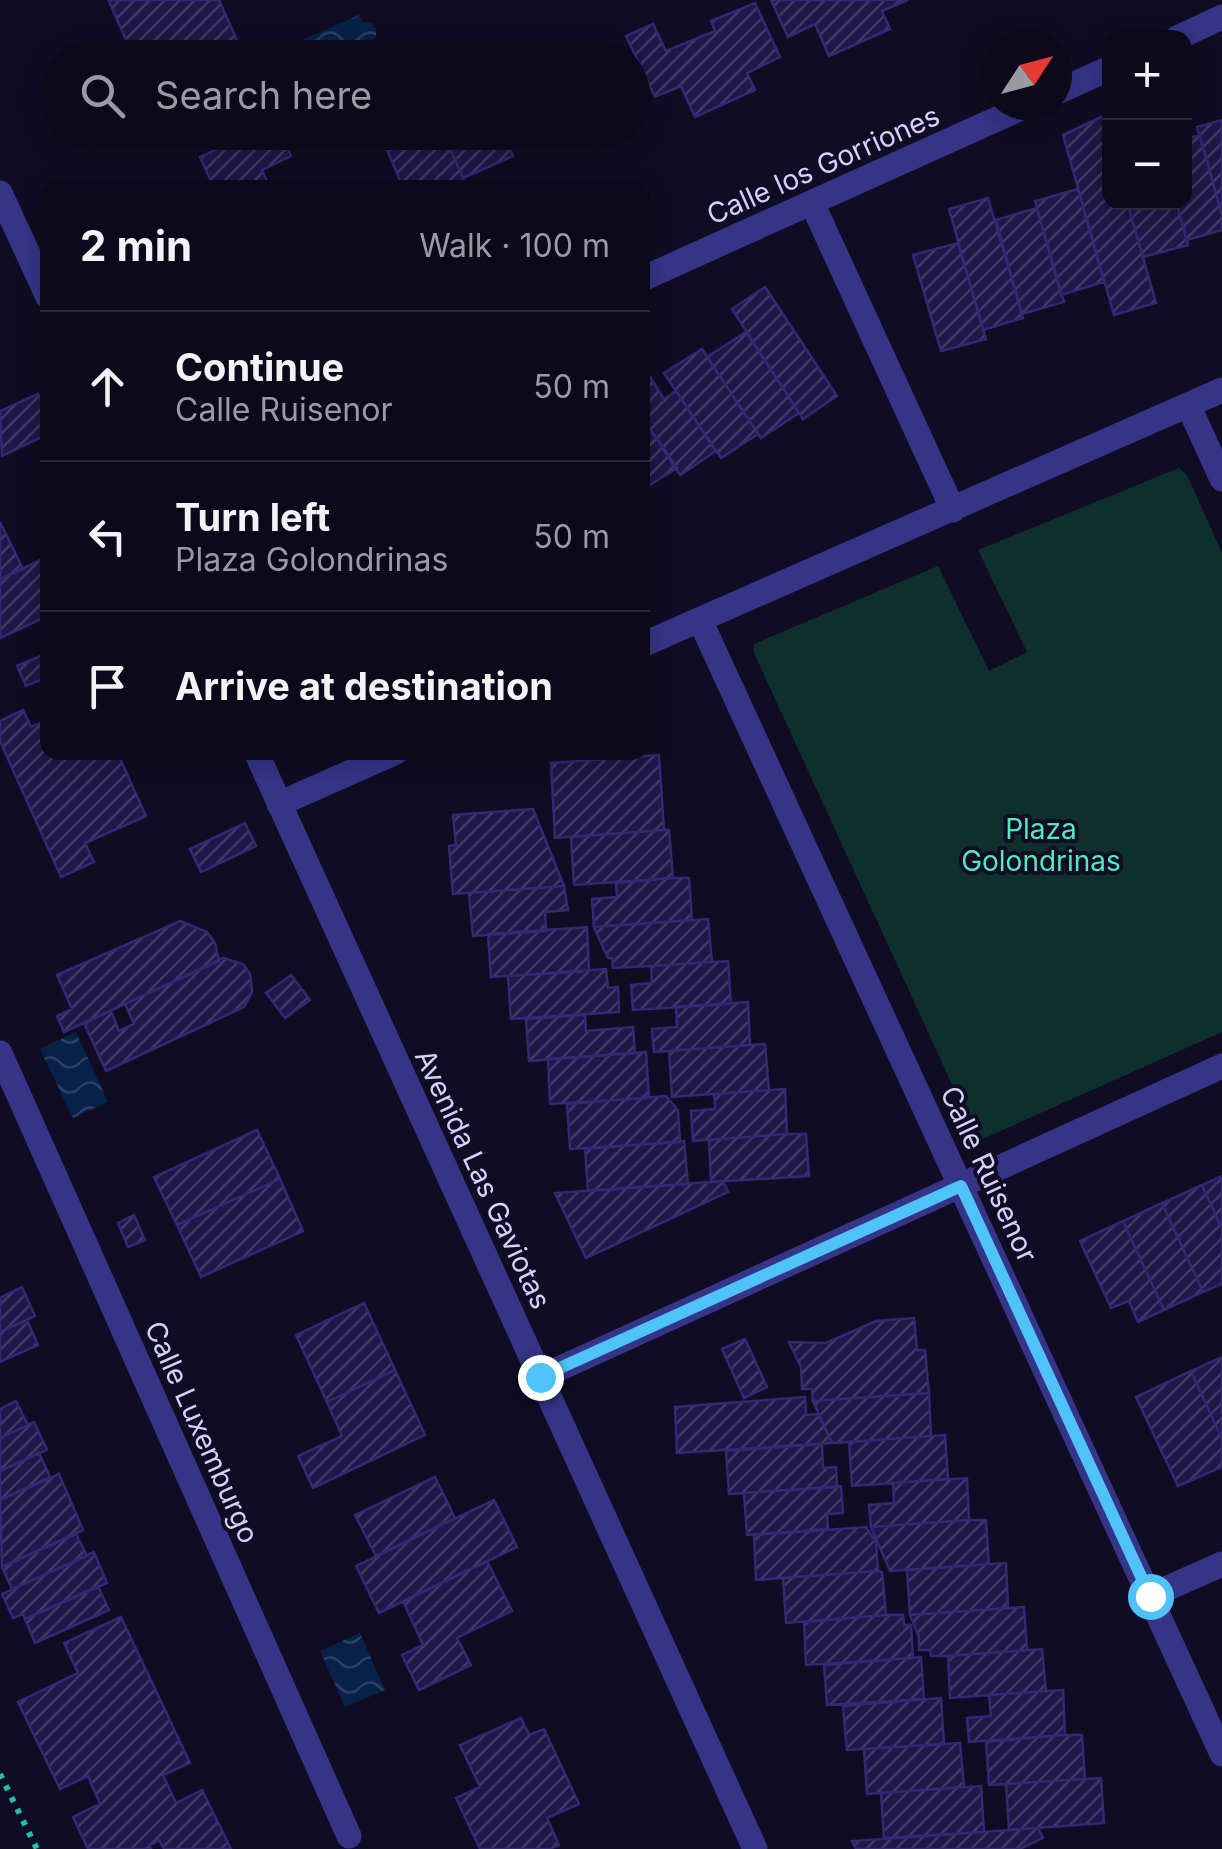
<!DOCTYPE html>
<html lang="en">
<head>
<meta charset="utf-8">
<style>
	:root { --surface:#0c091b; --page:#151224; --text:#f1f3f6; --muted:#9a9aa3; --line:#2c2a3a }
	body { margin:0; font-family:Inter,sans-serif; background:var(--page); color:var(--text) }
	.controls { position:absolute; right:30px; top:30px; display:grid; overflow:hidden; border-radius:20px; box-shadow:0 5px 25px #0003 }
	.controls button { width:90px; height:90px; display:grid; place-items:center; padding:0; border:0; border-bottom:2px solid var(--line); background:var(--surface); color:var(--text); font:50px sans-serif }
	.compass { position:absolute; left:982px; top:30px; width:90px; height:90px; border-radius:50%; background:var(--surface); box-shadow:0 5px 25px #0003; rotate:54deg }
	.stop { position:absolute; width:30px; height:30px; margin:-22px; border:8px solid #4fc3f7; border-radius:50%; background:#fff }
	.stop.end { background:#4fc3f7; border-color:#fff; box-shadow:0 2px 10px #0008 }
	.list { margin:0; padding:0; list-style:none }
	h2 { display:flex; justify-content:space-between; align-items:center; height:130px; margin:0; padding:0 40px; font-size:42px }
	h2 small { font-size:32px; font-weight:400; color:var(--muted) }
	.list li { display:grid; grid-template-columns:65px 1fr auto; gap:30px; align-items:center; box-sizing:border-box; height:150px; padding:0 40px; border-top:2px solid var(--line) }
	.list b { display:block; font-size:38px; white-space:nowrap }
	.list p { margin:0; font-size:32px; white-space:nowrap; color:var(--muted) }
	.list em { font-size:32px; font-style:normal; color:var(--muted) }
	.icon { flex:none; width:55px; height:55px; fill:none; stroke:currentColor; stroke-width:2; stroke-linecap:round; stroke-linejoin:round }
	.map { position:relative; flex:none; width:1222px; height:1849px; overflow:hidden }
	.search { position:absolute; background:var(--surface); box-shadow:0 5px 25px #0003; left:40px; top:40px; width:610px; height:110px; display:flex; align-items:center; gap:25px; box-sizing:border-box; padding:0 35px; border-radius:55px; color:var(--muted); font-size:38px }
	.panel { position:absolute; background:var(--surface); box-shadow:0 5px 25px #0003; left:40px; top:180px; width:610px; height:580px; border-radius:20px }
	.map>svg:first-child { display:block }
</style>
</head>
<body>
<div class="map">
<svg width="1222" height="1849" viewBox="0 0 1222 1849">
	<defs>
		<pattern id="water-waves" width="16" height="10" patternUnits="userSpaceOnUse" patternTransform="scale(2.5)"><rect width="16" height="10" fill="#082148"/><path d="M0 5q4-4 8 0t8 0" fill="none" stroke="#2b4063"/></pattern>
		<pattern id="building-hatch" width="6" height="6" patternUnits="userSpaceOnUse" patternTransform="scale(2.5)"><rect width="6" height="6" fill="#1f1747"/><path d="M-1 1l2-2M0 6l6-6M5 7l2-2" fill="none" stroke="#3f3863"/></pattern>
	</defs>
	<rect width="100%" height="100%" fill="#100c24"/>
	<path fill="#0f2f2d" d="M1179,468L1187,475L1222,553V1032L978,1141L754,653V644L938,566L989,671L1027,652L978,550Z"/>
	<path fill="url(#water-waves)" d="M359,15L363,22H370L376,28V37L371,41L374,49L354,57H291L287,47Z
		M76,1032L108,1102L73,1118L40,1049Z
		M360,1633L385,1690L345,1707L320,1651Z"/>
	<path fill="url(#building-hatch)" stroke="#342774" stroke-width="2.5" d="M112,0H219L245,58H134L109,1Z
		M771,0H908L882,11L890,29L829,56L815,24L788,37Z
		M755,3L780,57L747,73L755,90L695,117L681,86L655,97L626,36L653,24L666,51L715,31L711,21Z
		M1103,116L1110,139V202H1127L1156,303L1114,315L1063,135Z
		M1222,120V215L1197,127Z
		M133,132H189V133L155,148Z
		M244,132H281L291,156L262,170L270,188H214L200,157L245,136Z
		M443,132H502L513,156L463,178Z
		M443,132L467,188H403L380,133Z
		M1200,135L1222,215V230L1187,240L1176,202H1184V139Z
		M1078,189L1104,282L1061,295L1035,201Z
		M988,198L1023,318L983,330L949,209Z
		M1127,202H1176L1188,245L1143,257Z
		M1037,208L1064,302L1022,314L996,220Z
		M958,243L986,339L941,351L913,255Z
		M765,287L837,396L803,419L732,309Z
		M746,332L799,413L761,438L707,357Z
		M702,349L758,434L721,458L664,373Z
		M650,377L664,399L676,391L716,451L680,475L642,417V382Z
		M38,394L48,415V434L2,456L0,411Z
		M642,417L677,468L642,490Z
		M0,522L23,569L0,579Z
		M47,557L48,616L0,638V579Z
		M48,653V677L26,686L17,666Z
		M23,710L31,727L48,720V752H117L146,816L85,843L94,862L61,877L0,741V721Z
		M659,755L664,830L555,838L551,763Z
		M533,809L564,886L453,894L449,846L456,845L453,815Z
		M245,823L256,846L201,872L190,849Z
		M664,830H669L673,878L574,885L571,837Z
		M673,878H689L692,920L594,927L592,899L617,897L616,883Z
		M564,886L568,910L545,912L546,931L473,936L469,893Z
		M708,919L712,962L651,966L613,968L612,958H608L594,927Z
		M180,921L207,932L215,943L219,961L64,1032L57,1016L72,1009L57,975Z
		M587,927L589,971L491,977L488,934Z
		M223,958L243,964L250,974L252,992L244,1007L106,1071L84,1023L111,1011L119,1031L134,1024L125,1004Z
		M728,961L731,1004L633,1010L631,985L652,983L651,966Z
		M606,969L608,988L618,987L619,1012L511,1019L508,976Z
		M291,975L310,1000L285,1018L266,993Z
		M748,1002L750,1045L654,1052L652,1029L677,1027L676,1007Z
		M585,1015L586,1031L633,1027L635,1053L529,1061L526,1019Z
		M765,1044L769,1090L672,1097L669,1051Z
		M646,1052L649,1098L550,1104L548,1059Z
		M785,1089L787,1134L693,1141L691,1111L715,1109L714,1094Z
		M666,1096L678,1110L680,1142L570,1149L567,1104Z
		M257,1130L280,1179L177,1225L154,1177Z
		M787,1134H806L809,1176L711,1182L709,1140Z
		M684,1141L688,1184L588,1191L585,1149Z
		M1222,1176V1229L1202,1185Z
		M280,1179L303,1231L201,1277L177,1225Z
		M723,1181L728,1192L586,1258L555,1193Z
		M1202,1185L1222,1229V1284L1203,1292L1162,1203Z
		M1162,1203L1203,1292L1164,1310L1123,1221Z
		M134,1215L145,1240L128,1247L118,1223Z
		M1123,1221L1164,1310L1138,1322L1129,1301L1111,1308L1080,1241Z
		M22,1287L35,1316L0,1332V1298Z
		M364,1303L395,1370L327,1402L296,1335Z
		M914,1318L917,1350H925L929,1393L813,1401L812,1389H802L801,1367L789,1342L826,1343L876,1321Z
		M27,1320L38,1345L0,1362V1332Z
		M745,1339L767,1387L744,1398L722,1349Z
		M1222,1357V1439L1191,1371Z
		M395,1370L425,1435L313,1488L298,1456L342,1436L327,1402Z
		M1191,1371L1222,1439V1467L1178,1486L1136,1397Z
		M929,1393L931,1436L849,1442L832,1443L813,1401Z
		M805,1397L806,1415L818,1414L832,1443L677,1453L675,1407Z
		M16,1401L28,1425L0,1438V1409Z
		M34,1422L47,1450L0,1471V1438Z
		M945,1435L948,1479L852,1486L849,1442Z
		M822,1444L823,1468L836,1467L837,1487L729,1494L726,1451Z
		M39,1453L50,1477L0,1500V1471Z
		M59,1474L83,1530L2,1567L0,1500Z
		M435,1477L455,1518L376,1556L355,1515Z
		M967,1478L969,1520L871,1527L869,1505L894,1503L893,1483Z
		M841,1486L843,1513L827,1514L828,1529L747,1535L744,1493Z
		M494,1500L517,1547L379,1613L356,1566Z
		M969,1520H986L989,1564L890,1571L871,1527Z
		M866,1527L876,1543L878,1571L756,1580L754,1535Z
		M76,1534L87,1556L12,1589L2,1567Z
		M94,1552L107,1583L25,1619L23,1614L13,1618L2,1594Z
		M487,1561L512,1611L457,1638L471,1665L419,1690L402,1655L423,1645L403,1601Z
		M1006,1563L1008,1608L910,1615L907,1570Z
		M878,1571L882,1572L886,1615L786,1623L783,1578Z
		M98,1586L109,1610L35,1643L25,1619Z
		M1024,1607L1027,1650L948,1656H931L930,1650H919V1637L910,1615Z
		M886,1615H903L904,1625H911L913,1658L806,1665L804,1622Z
		M121,1617L190,1763L163,1775L176,1803L202,1790L231,1849H164L159,1840L149,1846L151,1849H88L73,1817L100,1804L88,1776L60,1789L18,1702L78,1673L64,1643Z
		M1042,1649L1046,1691L950,1698L948,1656Z
		M921,1657L924,1699L827,1705L824,1665Z
		M1063,1690L1065,1735L969,1742L967,1718L991,1716L989,1695Z
		M941,1698L944,1744L847,1750L843,1706Z
		M521,1718L529,1735L544,1729L579,1804L547,1818L559,1845L550,1849H480L456,1798L480,1787L460,1745Z
		M1065,1735H1082L1085,1779L989,1785L986,1742Z
		M960,1743L964,1787L867,1794L864,1749Z
		M1101,1778L1104,1823L1009,1830L1006,1784Z
		M981,1786L984,1832L884,1838L881,1793Z
		M1038,1828L1043,1838L1020,1849H856L852,1841Z"/>
	<g fill="none" stroke-linecap="round" stroke-linejoin="round">
		<path stroke="#25bdb0" stroke-width="6" stroke-dasharray="5 8" stroke-linecap="butt" d="M0,1774L37,1849"/>
		<path stroke="#353487" stroke-width="25" d="M1177,38L1222,17
			M1057,92L1110,68
			M0,193L48,297
			M812,203L953,510
			M642,279L1028,105
			M1189,407L1222,479
			M700,620L1222,1754
			M642,645L1222,390
			M256,752L755,1849
			M279,804L396,752
			M0,1053L349,1836
			M541,1377L1222,1066
			M1150,1596L1222,1564"/>
	</g>
	<g fill="none" stroke-linecap="round" stroke-linejoin="round">
		<path stroke="#4fc3f7" stroke-width="12" d="M540,1377L961,1186L1150,1596"/>
	</g>
	<g text-anchor="middle" stroke-width="8" stroke-linejoin="round" paint-order="stroke">
		<g font-size="28" fill="#d4d0ff" stroke="#100c24">
			<text transform="translate(823 165) rotate(-24)" y="10">Calle los Gorriones</text>
			<text transform="translate(989 1174) rotate(65)" y="10">Calle Ruisenor</text>
			<text transform="translate(483 1179) rotate(65)" y="10">Avenida Las Gaviotas</text>
			<text transform="translate(202 1432) rotate(66)" y="10">Calle Luxemburgo</text>
		</g>
		<g font-size="28" fill="#53e8be" stroke="#100c24">
			<text x="1041" y="839">Plaza<tspan x="1041" dy="32">Golondrinas</tspan></text>
		</g>
	</g>
</svg>
<div class="controls">
<button>+</button>
<button>−</button>
</div>
<svg class="compass" viewBox="-18 -18 36 36"><path d="M0-13l5 13h-10z" fill="#e53935"/><path d="M0 13l5-13h-10z" fill="#9a9aa3"/></svg>
<div class="stop" style="left:1150px;top:1596px"></div>
<div class="stop end" style="left:540px;top:1377px"></div>
<div class="search"><svg class="icon" aria-label="search" viewBox="0 0 24 24"><circle cx="10" cy="10" r="6"/><path d="M15 15l6 6"/></svg>Search here</div>
<section class="panel">
<h2>2 min<small>Walk · 100 m</small></h2>
<ul class="list">
<li><svg class="icon" aria-label="ahead" viewBox="0 0 24 24"><path d="M12 20V5M6 11l6-6 6 6"/></svg><div><b>Continue</b><p>Calle Ruisenor</p></div><em>50 m</em></li>
<li><svg class="icon" aria-label="left" viewBox="0 0 24 24"><path d="M17 20v-9H6M10 6l-5 5 5 5"/></svg><div><b>Turn left</b><p>Plaza Golondrinas</p></div><em>50 m</em></li>
<li><svg class="icon" aria-label="arrive" viewBox="0 0 24 24"><path d="M6 21V4h12l-3 4 3 4H6"/></svg><div><b>Arrive at destination</b></div></li>
</ul>
</section>
</div>
</body>
</html>
